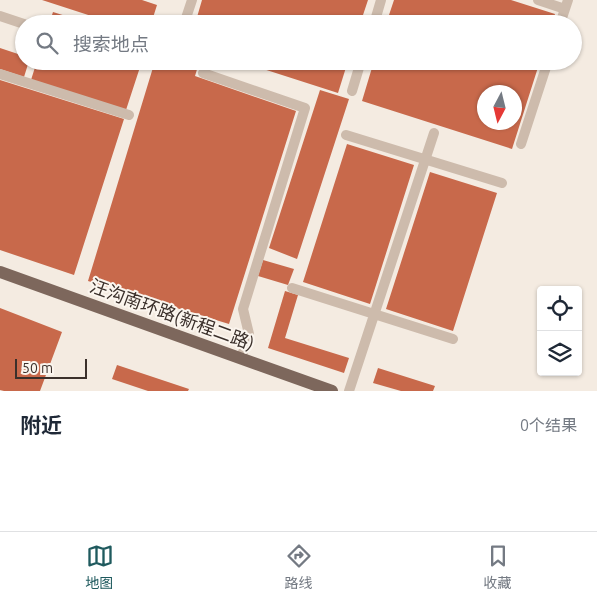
<!DOCTYPE html>
<html lang="zh">
<head>
<meta charset="utf-8">
<style>
	:root { --surface:#fff; --page:#f6f6f7; --text:#1f2937; --muted:#747a83; --line:#e0e1e3; --accent:#1f5a5e }
	body { margin:0; font-family:Ubuntu,"Noto Sans SC",sans-serif; background:var(--page); color:var(--text) }
	.controls { position:absolute; right:15px; bottom:15px; display:grid; overflow:hidden; border-radius:5px; box-shadow:0 1px 4px #0004 }
	.controls button { width:45px; height:45px; display:grid; place-items:center; padding:0; border:0; border-bottom:1px solid var(--line); background:var(--surface); color:var(--text); font:25px sans-serif }
	.compass { position:absolute; left:477px; top:85px; width:45px; height:45px; border-radius:50%; background:var(--surface); box-shadow:0 1px 4px #0004; rotate:187deg }
	.scale { position:absolute; left:15px; bottom:12px; width:72px; box-sizing:border-box; padding-left:5px; border:2px solid #3b302b; border-top:0; font-size:14px; line-height:18px; white-space:nowrap; color:#3b302b; -webkit-text-stroke:4px #fbf5ee; paint-order:stroke }
	.list { margin:0; padding:0; list-style:none }
	h2 { display:flex; justify-content:space-between; align-items:center; height:65px; margin:0; padding:0 20px; font-size:21px }
	h2 small { font-size:16px; font-weight:400; color:var(--muted) }
	.icon { flex:none; width:28px; height:28px; fill:none; stroke:currentColor; stroke-width:2; stroke-linecap:round; stroke-linejoin:round }
	.map { position:relative; flex:none; width:597px; height:391px; overflow:hidden }
	.search { position:absolute; background:var(--surface); box-shadow:0 1px 4px #0004; left:15px; right:15px; top:15px; height:55px; display:flex; align-items:center; gap:12px; box-sizing:border-box; padding:0 18px; border-radius:28px; color:var(--muted); font-size:19px }
	.sheet { height:140px; background:var(--surface) }
	nav { display:flex; justify-content:space-around; align-items:center; box-sizing:border-box; height:70px; border-top:1px solid var(--line); background:var(--surface); font-size:14px; color:var(--muted) }
	nav a { display:grid; justify-items:center; gap:2px }
	nav .on { color:var(--accent) }
	.map>svg:first-child { display:block }
</style>
</head>
<body>
<div class="map">
<svg width="597" height="391" viewBox="0 0 597 391">
	<rect width="100%" height="100%" fill="#f4ebe1"/>
	<path fill="#c8694b" fill-rule="evenodd" d="M42,0H142L157,5L151,24H116Z
		M202,0H368L360,24H195Z
		M394,0H511L555,14L552,24H386Z
		M53,12L88,23V24H49Z
		M0,48L24,56V61H29L24,77L0,69Z
		M37,61H142L126,110L31,80Z
		M155,61H182L198,66L195,76L296,111L229,324L88,281Z
		M238,61H348L338,93Z
		M374,61H540L512,149L362,101ZM484,92H514V122H484Z
		M0,80L124,119L74,275L0,250Z
		M320,90L349,99L297,259L269,248Z
		M347,144L414,165L370,304L303,282Z
		M430,172L497,193L453,331L386,309Z
		M263,260L294,269L288,285L258,276Z
		M285,291L298,295L285,338L349,358L344,373L268,348Z
		M0,308L62,332L40,391H4L0,390Z
		M117,365L189,389L188,391H148L112,379Z
		M378,368L435,386L433,391H401L373,383Z"/>
	<g fill="none" stroke-linecap="round" stroke-linejoin="round">
		<path stroke="#cdbbac" stroke-width="10" d="M538,0L565,9
			M0,16L24,24
			M184,24L192,0
			M374,24L381,0
			M560,24L568,0
			M203,73L305,108L243,309L249,334L241,358
			M0,74L129,115
			M352,91L361,61
			M346,135L502,183
			M521,144L548,61
			M292,288L453,339
			M349,391L434,133"/>
		<path stroke="#7d675c" stroke-width="12" d="M0,272L332,391"/>
	</g>
	<g text-anchor="middle" stroke-width="4" stroke-linejoin="round" paint-order="stroke">
		<g font-size="18" fill="#3b302b" stroke="#fbf5ee">
			<text transform="translate(172 315) rotate(20)" y="6">汪沟南环路(新程二路)</text>
		</g>
	</g>
</svg>
<div class="controls">
<button><svg class="icon" aria-label="locate" viewBox="0 0 24 24"><circle cx="12" cy="12" r="6"/><path d="M12 2v4M12 18v4M2 12h4M18 12h4"/></svg></button>
<button><svg class="icon" aria-label="layers" viewBox="0 0 24 24"><path d="M12 4l9 5-9 5-9-5zM3 14l9 5 9-5"/></svg></button>
</div>
<svg class="compass" viewBox="-18 -18 36 36"><path d="M0-13l5 13h-10z" fill="#e53935"/><path d="M0 13l5-13h-10z" fill="#747a83"/></svg>
<div class="scale">50 m</div>
<div class="search"><svg class="icon" aria-label="search" viewBox="0 0 24 24"><circle cx="10" cy="10" r="6"/><path d="M15 15l6 6"/></svg>搜索地点</div>
</div>
<section class="sheet">
<h2>附近<small>0个结果</small></h2>
<ul class="list">
</ul>
</section>
<nav>
<a class="on"><svg class="icon" aria-label="map" viewBox="0 0 24 24"><path d="M3 6l6-2 6 2 6-2v14l-6 2-6-2-6 2zM9 4v14M15 6v14"/></svg>地图</a>
<a><svg class="icon" aria-label="directions" viewBox="0 0 24 24"><path d="M12 3l9 9-9 9-9-9zM9 14v-3h6M13 9l2 2-2 2"/></svg>路线</a>
<a><svg class="icon" aria-label="saved" viewBox="0 0 24 24"><path d="M7 4h10v16l-5-4-5 4z"/></svg>收藏</a>
</nav>
</body>
</html>
